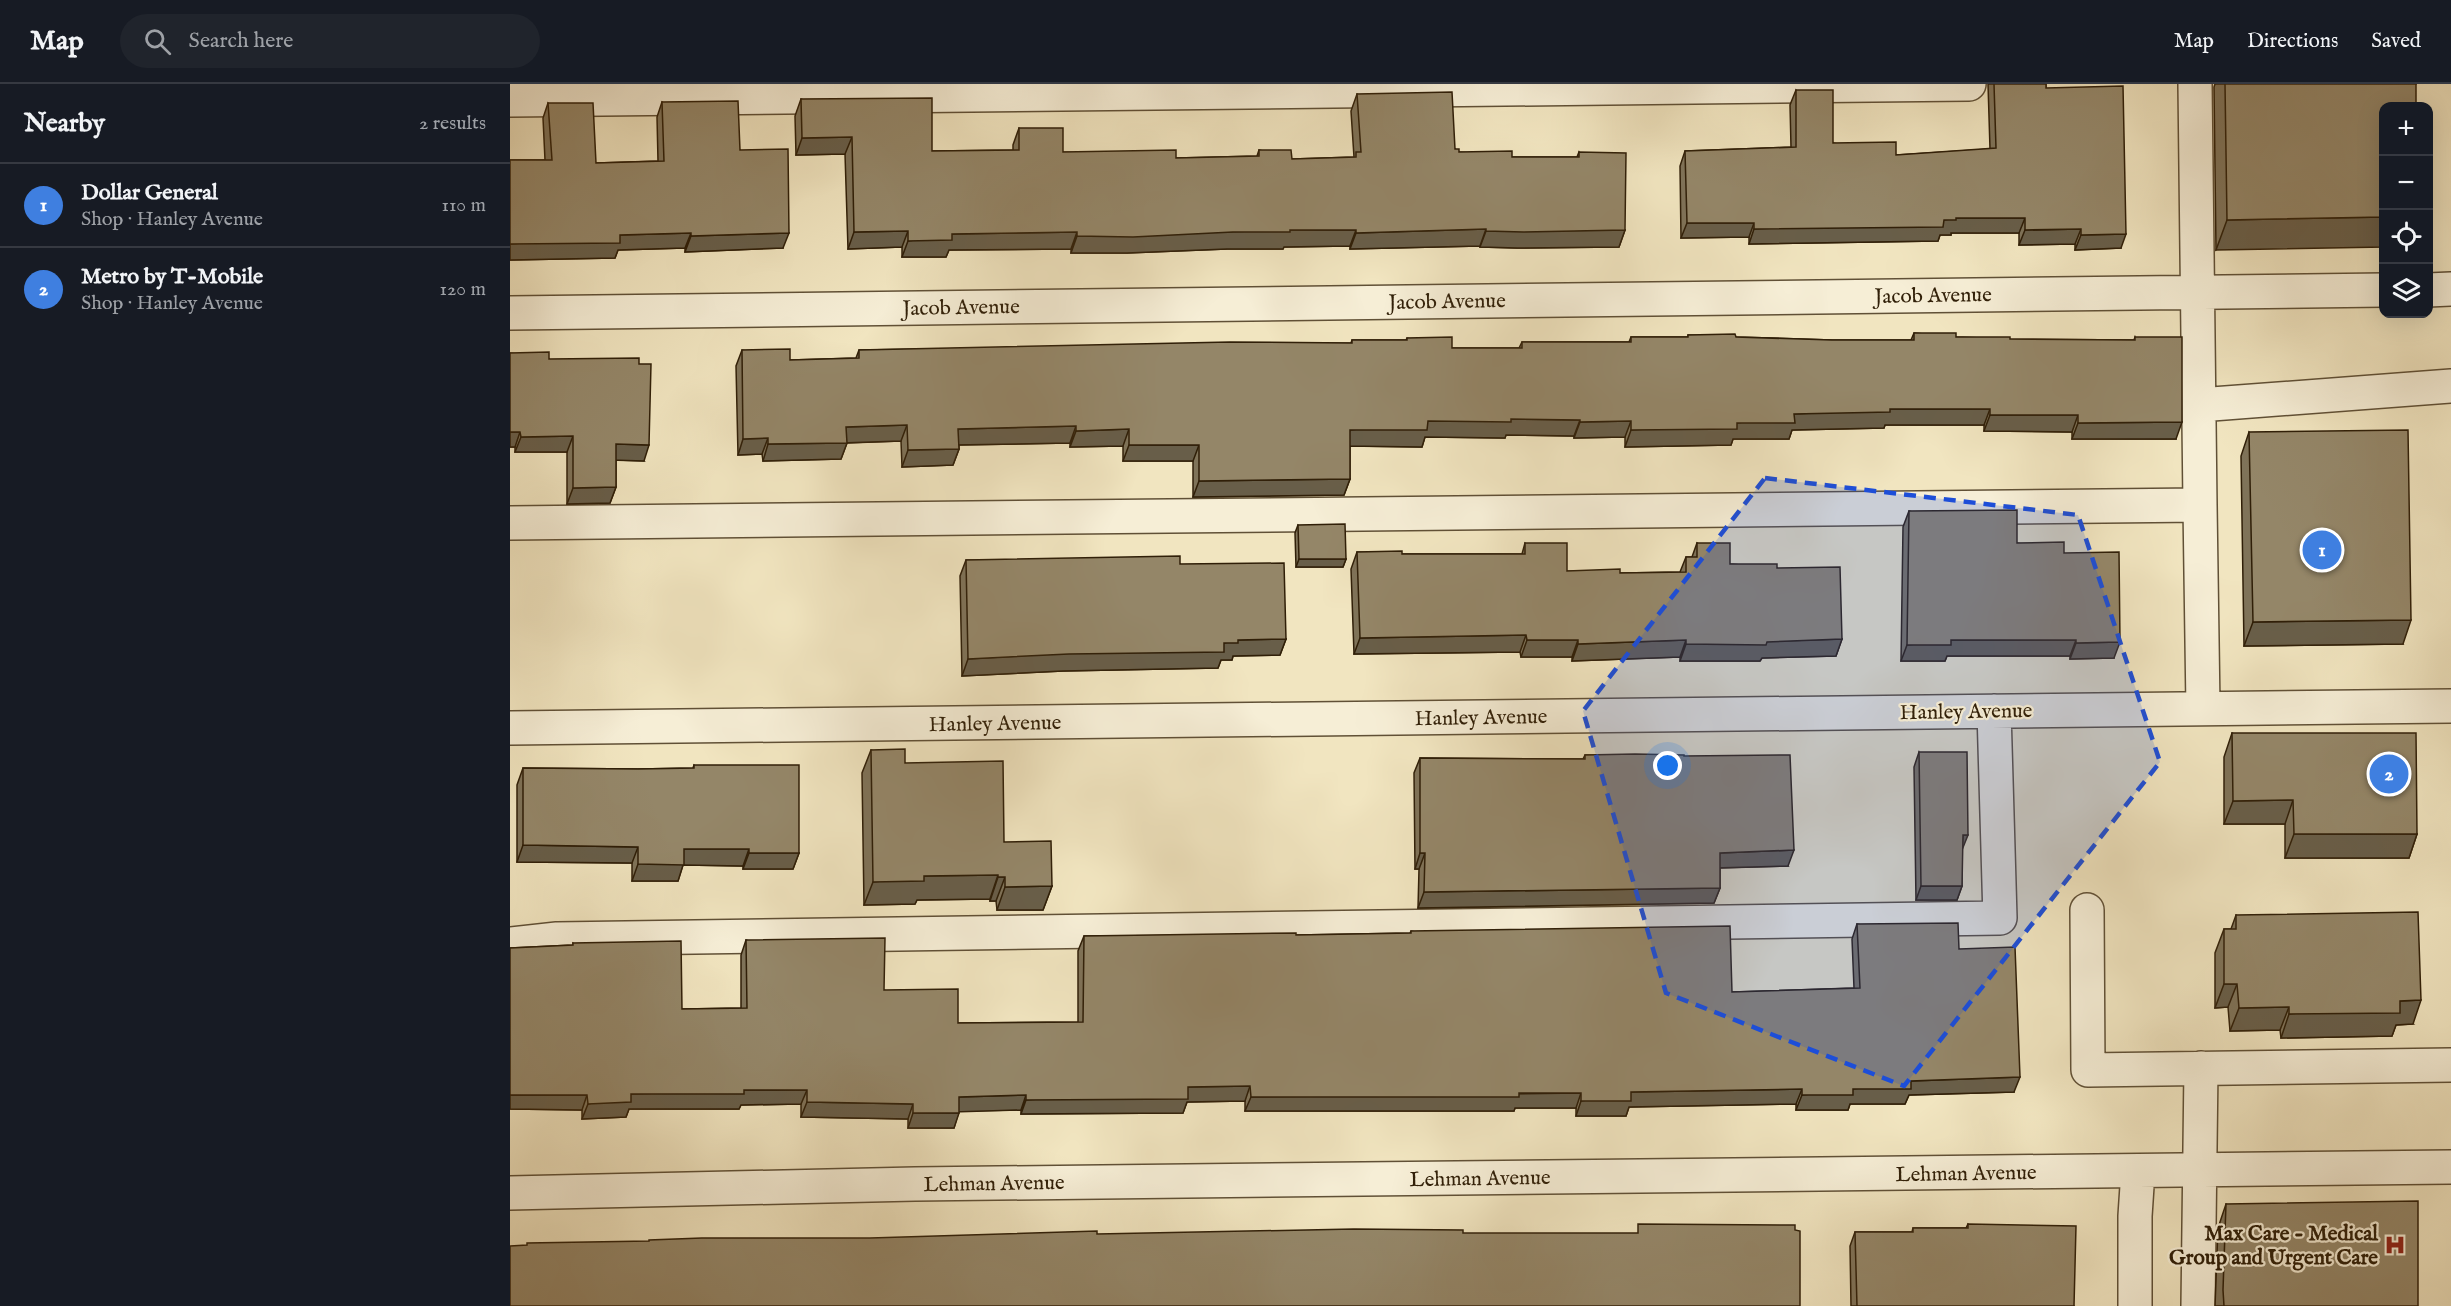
<!DOCTYPE html>
<html lang="en">
<head>
<meta charset="utf-8">
<style>
	:root { --surface:#171b24; --page:#20242c; --text:#f1f3f6; --muted:#9ea1a6; --line:#363941; --accent:#c59692 }
	body { margin:0; font-family:"IM FELL English",serif; background:var(--page); color:var(--text) }
	.controls { position:absolute; right:18px; top:18px; display:grid; overflow:hidden; border-radius:12px; box-shadow:0 6px 24px #0002 }
	.controls button { width:54px; height:54px; display:grid; place-items:center; padding:0; border:0; border-bottom:2px solid var(--line); background:var(--surface); color:var(--text); font:30px sans-serif }
	.you { position:absolute; left:1158px; top:682px; width:21px; height:21px; margin:-15px; border:4px solid #fff; border-radius:50%; background:#1a73e8; box-shadow:0 0 0 9px #1a73e833 }
	.badge { display:grid; place-items:center; width:39px; height:39px; border-radius:50%; background:var(--accent); color:#fff; font-size:20px; font-weight:700 }
	.pin { position:absolute; translate:-50% -50%; border:3px solid #fff; box-shadow:0 2px 6px #0006 }
	.list { margin:0; padding:0; list-style:none }
	h2 { display:flex; justify-content:space-between; align-items:center; height:78px; margin:0; padding:0 24px; font-size:26px }
	h2 small { font-size:20px; font-weight:400; color:var(--muted) }
	.list li { display:grid; grid-template-columns:39px 1fr auto; gap:18px; align-items:center; box-sizing:border-box; height:84px; padding:0 24px; border-top:2px solid var(--line) }
	.list b { display:block; font-size:22px; white-space:nowrap }
	.list p { margin:0; font-size:20px; white-space:nowrap; color:var(--muted) }
	.list em { font-size:20px; font-style:normal; color:var(--muted) }
	.icon { flex:none; width:33px; height:33px; fill:none; stroke:currentColor; stroke-width:2; stroke-linecap:round; stroke-linejoin:round }
	.map { position:relative; flex:none; width:1941px; height:1222px; overflow:hidden }
	header { display:flex; align-items:center; gap:36px; box-sizing:border-box; height:84px; padding:0 30px; background:var(--surface); border-bottom:2px solid var(--line) }
	header strong { font-size:28px }
	nav { display:flex; gap:33px; margin-inline-start:auto; font-size:21px }
	.search { width:420px; height:54px; background:var(--page); display:flex; align-items:center; gap:15px; box-sizing:border-box; padding:0 21px; border-radius:33px; color:var(--muted); font-size:22px }
	main { display:flex }
	aside { flex:1; background:var(--surface) }
	.map>svg:first-child { display:block }
</style>
</head>
<body>
<header>
<strong>Map</strong>
<div class="search"><svg class="icon" aria-label="search" viewBox="0 0 24 24"><circle cx="10" cy="10" r="6"/><path d="M15 15l6 6"/></svg>Search here</div>
<nav><a>Map</a><a>Directions</a><a>Saved</a></nav>
</header>
<main>
<aside>
<h2>Nearby<small>2 results</small></h2>
<ul class="list">
<li><span class="badge" style="background:#3f7fe0">1</span><div><b>Dollar General</b><p>Shop · Hanley Avenue</p></div><em>110 m</em></li>
<li><span class="badge" style="background:#3f7fe0">2</span><div><b>Metro by T-Mobile</b><p>Shop · Hanley Avenue</p></div><em>120 m</em></li>
</ul>
</aside>
<div class="map">
<svg width="1941" height="1222" viewBox="0 0 1941 1222">
	<rect width="100%" height="100%" fill="#f1e5c0"/>
	<filter id="stains"><feTurbulence type="fractalNoise" baseFrequency=".00333" numOctaves="4"/><feColorMatrix values="0 0 0 0 .2 0 0 0 0 .09 0 0 0 0 .02 0 0 0 .5 -.17"/></filter>
	<radialGradient id="worn" r=".72"><stop offset=".6" stop-color="#630" stop-opacity="0"/><stop offset="1" stop-color="#630" stop-opacity=".3"/></radialGradient>
	<g fill="none" stroke-linecap="round" stroke-linejoin="round">
		<defs>
			<path id="minor" d="M1685,0L1690,421
				M0,16L1459,0
				M1918,206L1941,205
				M0,229L1874,206
				M1689,321L1941,302
				M0,439L1690,421L1693,624
				M0,644L1941,622
				M1577,826L1578,986L1941,981
				M0,860L47,855L1490,834L1484,627
				M0,1109L405,1100L1941,1083
				M1625,1222V1132L1628,1087
				M1688,1222L1691,984"/>
		</defs>
		<use href="#minor" stroke="#605036" stroke-width="36"/>
		<use href="#minor" stroke="#f6eed6" stroke-width="33"/>
	</g>
	<path fill="#7f7359" stroke="#301f08" stroke-width="1.5" d="M1478,0H1536V4L1611,164L1565,166V160L1509,161V149H1441V151H1430L1428,157L1239,160V153L1171,154L1170,82L1175,67L1281,63L1280,21L1286,6L1323,59L1386,71L1480,65Z
		M1705,0H1906L1706,166L1704,3Z
		M847,10L945,65L949,68L1002,73H1067L1069,68L1115,146L1109,163L1007,164L970,163V162L840,165V162L774,163L773,165H717L617,169H561V165L439,166L436,173H392V163L338,165L335,70L286,71L285,32L291,15L422,67L503,66V61L509,44L553,68L666,74L747,72L749,66L782,75L844,73L841,27Z
		M152,18L230,66L273,164L175,168V164L108,166L105,174L0,176V76H35L33,34L38,19L86,79L148,77L147,33Z
		M1404,249L1446,253L1500,255L1624,256L1625,253L1666,355H1562V348L1474,347V341H1375L1374,344L1282,346L1279,355H1223L1221,361L1115,363V353L1064,354V352L996,351L995,354L915,353L912,363L840,362V395L834,411L683,413V377H613V362L560,363V359L449,361V365L443,381L392,383L391,357L337,359L331,375L253,377L252,370L228,371L226,282L232,266L280,276L346,274L349,266L841,259L842,256H896L897,254L942,264H1009L1012,258H1119L1121,253H1178V251L1226,253L1322,256H1401Z
		M0,269L39,275L134,377L106,376V403L100,419L57,420V368H5V363H0Z
		M1739,348L1893,560L1734,562L1731,372Z
		M1399,427L1507,459L1554,469L1604,574L1560,575V572H1437L1435,577H1391L1393,443Z
		M788,441L836,475L833,483H786L785,449Z
		M1015,459L1057,487L1110,489L1170,488L1176,473H1182L1187,459L1220,480L1267,484L1332,555L1326,572L1252,574L1250,577H1170V573L1062,577V573H1011L1010,568L844,570L841,485L847,468L892,470H1012Z
		M456,476L670,480L776,555L770,571L723,572L722,576H711L708,584L553,587L452,592L450,492Z
		M1722,649L1907,750L1899,774H1775V740H1714V673Z
		M361,666L395,679L494,758L542,802L533,826H487L486,817H480V815L407,816L405,820L354,821L352,689Z
		M1409,668L1452,765V802L1447,816H1406L1404,683Z
		M1075,671L1174,672L1278,782L1210,784V804L1204,819L908,824L909,785H905L904,689L910,674L1073,675Z
		M184,681L289,769L283,785H233V782L173,781L168,797H122V779L7,778V701L13,684L128,685L183,684Z
		M1726,831L1903,940L1886,941L1882,952L1771,954L1770,946L1720,947L1718,923L1705,924V869L1714,845H1721Z
		M1347,840L1449,865L1504,1008L1399,1011L1395,1020H1340L1338,1026H1286V1020L1119,1023L1116,1032H1066V1024H1005L1004,1027H735V1017L677,1018L673,1029L511,1030V1026L449,1027L444,1044H398V1035L291,1033V1020L231,1021L229,1025H119L116,1033L72,1035V1026L0,1025V864L63,861V859L172,925L231,924V871L236,856L374,906L448,939L568,938V867L574,852L786,851L900,849L901,847L1222,908L1344,904L1342,855Z
		M1716,1120L1908,1222H1705L1708,1144Z
		M1458,1140L1564,1222H1341L1340,1162L1345,1148H1402L1403,1144H1456Z"/>
	<path fill="#685e49" stroke="#301f08" stroke-width="1.5" d="M342,53L335,70L286,71L292,54Z
		M1874,133V163L1706,166L1717,136Z
		M1446,134H1515L1509,149H1441V151H1430L1428,157L1239,160L1244,145L1434,136Z
		M1177,139H1244L1239,153L1171,154Z
		M976,145L970,162L840,165L846,149Z
		M1571,145L1565,160L1509,161L1515,146Z
		M780,146H846L840,162L774,163L773,165H717L617,169H561L567,152Z
		M1115,146L1109,163L1007,164L970,163L976,147Z
		M398,147L392,163L338,165L344,148Z
		M567,148L561,165L439,166L436,173H392L398,157L442,150Z
		M181,149L175,164L108,166L105,174L0,176V160L110,151Z
		M279,149L273,164L175,168L181,152Z
		M1616,150L1611,164L1565,166L1571,151Z
		M1380,325H1480L1474,341H1375L1374,344L1282,346L1279,355H1223L1221,361L1115,363L1121,346L1227,339L1284,330Z
		M1480,331H1568L1562,348L1474,347Z
		M1001,335L1070,336L1064,352L996,351L995,354L915,353L912,363L834,362L840,346L918,337Z
		M1121,337L1115,353L1064,354L1070,338Z
		M1672,338L1666,355H1562L1568,339Z
		M397,341L391,357L331,359L336,343Z
		M566,342L560,359L443,361L448,345Z
		M619,345L613,362L560,363L566,347Z
		M0,348H10L5,363H0Z
		M63,352L57,368H5L11,353Z
		M258,354L252,370L228,371L233,355Z
		M337,359L331,375L253,377L258,360Z
		M106,360L139,361L134,377L100,376Z
		M619,361H689L683,377H613Z
		M449,365L443,381L392,383L398,366Z
		M840,395L834,411L683,413L689,397Z
		M106,403L100,419L57,420L63,404Z
		M789,475H836L833,483H786Z
		M1901,536L1893,560L1734,562L1743,538Z
		M1016,551L1010,568L844,570L850,554Z
		M776,555L770,571L723,572L722,576H711L708,584L553,587L452,592L458,575L714,559L728,556Z
		M1332,555L1326,572L1252,574L1250,577H1170L1176,560Z
		M1017,556H1068L1062,573H1011Z
		M1176,556L1170,573L1062,577L1068,560Z
		M1441,556H1566L1560,572H1437L1435,577H1391L1397,561Z
		M1610,558L1604,574L1560,575L1566,559Z
		M1783,716L1775,740H1714L1723,717Z
		M1784,750H1907L1899,774H1775Z
		M1453,751H1458L1452,766Z
		M13,761L128,763L122,779L7,778Z
		M174,765H239L233,782L173,781L168,797H122L128,780Z
		M1284,766L1278,782L1204,784L1210,769Z
		M239,769H289L283,785H233Z
		M910,769H915L909,785H905Z
		M488,791L480,815L407,816L405,820L354,821L363,798L414,792Z
		M488,793H495L486,817H480Z
		M542,802L533,826H487L495,803Z
		M1411,802H1452L1447,816H1406Z
		M1210,804L1204,819L908,824L914,808Z
		M1714,900H1727L1718,923L1705,924Z
		M1911,916L1903,940L1886,941L1882,952L1771,954L1779,930L1890,917Z
		M1779,923L1770,946L1720,947L1729,924Z
		M1510,993L1504,1008L1399,1011L1395,1020H1340L1338,1026H1286L1292,1011L1343,1005L1401,997Z
		M740,1002L735,1017L677,1018L673,1029L511,1030L516,1016L678,1003Z
		M1292,1005L1286,1020L1119,1023L1116,1032H1066L1071,1017L1121,1008Z
		M234,1006H297L291,1020L231,1021L229,1025H119L116,1033L72,1035L78,1020L121,1010Z
		M1071,1009L1066,1024H1005L1004,1027H735L741,1013Z
		M0,1011H77L72,1026L0,1025Z
		M516,1011L511,1026L443,1028L449,1013Z
		M297,1018L403,1020L398,1035L291,1033Z
		M403,1029H449L444,1044H398Z"/>
	<path fill="#948668" stroke="#301f08" stroke-width="1.5" d="M1484,0H1536V4L1613,2L1616,150L1571,151V145L1515,146V134H1446V136H1434L1433,143L1244,145V139H1177L1175,67L1286,63V6H1323V59L1386,58V71L1486,64Z
		M1715,0H1906V22H1874V133L1717,136Z
		M942,8L945,65H949V68L1002,67V73H1069V68L1116,69L1115,146L1013,148L976,147V145L846,149V146H780V148H723L623,153L567,152V148L442,150V156L398,157V147L344,148L342,53L292,54L291,15L422,14V67L509,66V44H553V68L666,66V74L749,72V66H781L782,75L846,73V68H851L847,10Z
		M228,17L230,66L278,65L279,149L181,152V149L110,151V159L0,160V76H42L38,19H83L86,79L154,77L152,18Z
		M1404,249H1446V253H1500V255L1625,256V253H1672V338L1568,339V331H1480V325H1380V328L1284,330L1285,339H1227V345L1121,346V337L1070,338V336L1001,335V338L918,337L917,346H840V395L689,397V361H619V345L566,347V342L448,345L449,365L398,366L397,341L336,343L337,359L258,360V354L233,355L232,266L280,265V276L349,274V266L720,258L842,259V256H897V254L942,253V264H1012V258H1121V253H1178V251L1225,250L1226,253L1322,256H1404Z
		M39,268V275L129,274V280H141L139,361L106,360V403L63,404V352L11,353L10,348H0V269Z
		M1898,346L1901,536L1743,538L1739,348Z
		M1507,426V459L1554,458V469L1609,468L1610,558L1566,559V556H1441V561H1397L1399,427Z
		M835,440L836,475H789L788,441Z
		M1015,459H1057V487L1110,485V489L1176,488V473H1187V459H1220V480H1267V484L1330,483L1332,555L1257,558L1256,561L1176,560V556L1068,560V556H1017L1016,551L850,554L847,468L892,467V470H1015Z
		M670,472V480L774,479L776,555L728,556V559H714V568L559,570L458,575L456,476Z
		M1722,649H1906L1907,750H1784L1783,716L1723,717Z
		M395,665V679L493,677L494,758L541,757L542,802L495,803V793H488V791L414,792V797L363,798L361,666Z
		M1409,668H1457L1458,751H1453L1452,802H1411Z
		M1125,670L1174,671V672L1280,671L1284,766L1210,769V804L914,808L915,769H910V674L1075,675V671Z
		M184,681H289V769H239V765H174V781L128,780V763L13,761V684L128,685L184,684Z
		M1908,828L1911,916L1890,917V929L1779,930V923L1729,924L1727,900H1714V845H1726V831Z
		M1448,839L1449,865L1505,863L1510,993L1401,997V1005H1343V1011H1292V1005L1121,1008V1017H1071V1009H1009V1013H741L740,1002L678,1003V1015L516,1016V1011L449,1013V1029H403V1020L297,1018V1006H234V1010H121V1018L78,1020L77,1011H0V864L63,861V859L171,857L172,925L237,924L236,856L375,854L374,906L448,905V939L573,938L574,852L786,849V851L901,849V847L1220,842L1222,908L1350,904L1347,840Z
		M1908,1117V1222H1714L1713,1206L1716,1120Z
		M1128,1140L1285,1141V1146L1290,1147V1222H0V1162L17,1161V1159L139,1157V1156L192,1154H360L587,1147V1150L844,1145L953,1146V1149H1128Z
		M1458,1140L1566,1142L1564,1222H1347L1345,1148H1403V1144H1458Z"/>
	<path fill="#1d4ed8" fill-opacity="0.2" stroke="#1d4ed8" stroke-width="4.5" stroke-dasharray="12 8" stroke-linejoin="round" d="M1255,394L1568,431L1650,678L1394,1002L1156,909L1073,627Z"/>
	<defs>
		<symbol id="hospital-bare" viewBox="-9 -9 18 18"><path d="M-5-5h3v3.5h4V-5h3V5h-3V1.5h-4V5h-3Z" fill="#8f2418" stroke="#f6eed6" stroke-width="2.5" paint-order="stroke"/></symbol>
	</defs>
	<g fill-rule="evenodd">
		<use href="#hospital-bare" x="1870" y="1146" width="30" height="30"/>
	</g>
	<g text-anchor="middle" stroke-width="4.5" stroke-linejoin="round" paint-order="stroke">
		<g font-size="21" fill="#301f08" stroke="#f6eed6">
			<text transform="translate(1423 211) rotate(-1)" y="7">Jacob Avenue</text>
			<text transform="translate(937 217) rotate(-1)" y="7">Jacob Avenue</text>
			<text transform="translate(451 223) rotate(-1)" y="7">Jacob Avenue</text>
			<text transform="translate(1456 627) rotate(-1)" y="7">Hanley Avenue</text>
			<text transform="translate(971 633) rotate(-1)" y="7">Hanley Avenue</text>
			<text transform="translate(485 639) rotate(-1)" y="7">Hanley Avenue</text>
			<text transform="translate(1456 1089) rotate(-1)" y="7">Lehman Avenue</text>
			<text transform="translate(970 1094) rotate(-1)" y="7">Lehman Avenue</text>
			<text transform="translate(484 1099) rotate(-1)" y="7">Lehman Avenue</text>
		</g>
		<g font-size="21" font-weight="bold" fill="#301f08" stroke="#f6eed6" text-anchor="end">
			<text x="1868" y="1156">Max Care - Medical<tspan x="1868" dy="24">Group and Urgent Care</tspan></text>
		</g>
	</g>
	<rect width="100%" height="100%" filter="url(#stains)"/>
	<rect width="100%" height="100%" fill="url(#worn)"/>
</svg>
<div class="controls">
<button>+</button>
<button>−</button>
<button><svg class="icon" aria-label="locate" viewBox="0 0 24 24"><circle cx="12" cy="12" r="6"/><path d="M12 2v4M12 18v4M2 12h4M18 12h4"/></svg></button>
<button><svg class="icon" aria-label="layers" viewBox="0 0 24 24"><path d="M12 4l9 5-9 5-9-5zM3 14l9 5 9-5"/></svg></button>
</div>
<div class="you"></div>
<div class="pin badge" style="left:1812px;top:466px;background:#3f7fe0">1</div>
<div class="pin badge" style="left:1879px;top:690px;background:#3f7fe0">2</div>
</div>
</main>
</body>
</html>
